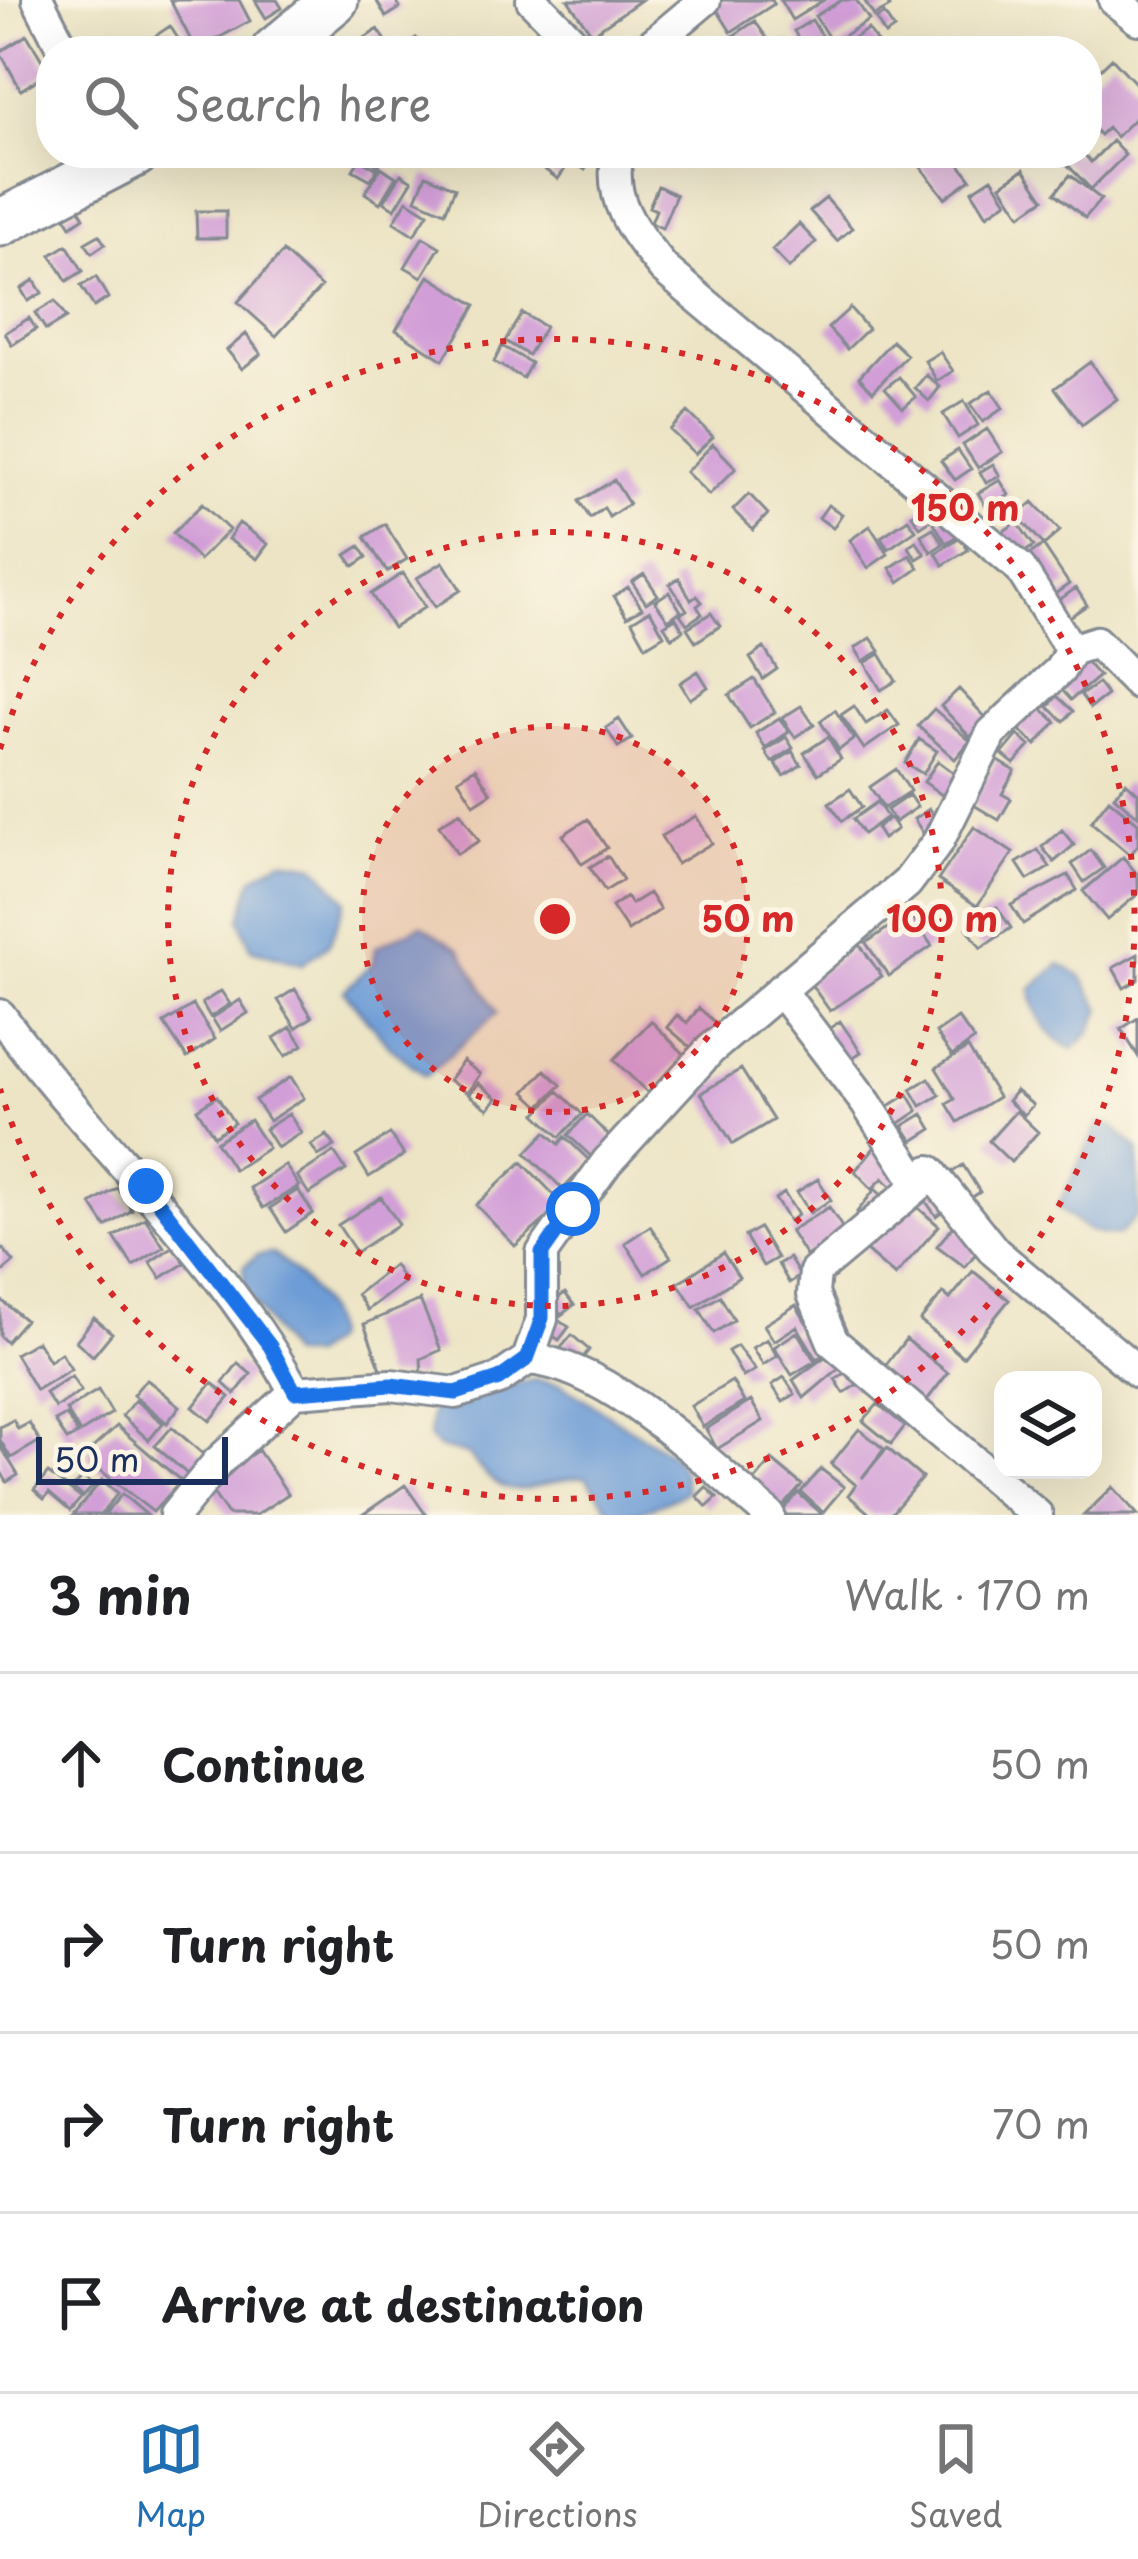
<!DOCTYPE html>
<html lang="en">
<head>
<meta charset="utf-8">
<style>
	:root { --surface:#fff; --page:#f2f2f2; --text:#202124; --muted:#757577; --line:#e0e0e0; --accent:#1f6fb2 }
	body { margin:0; font-family:"Playpen Sans",sans-serif; background:var(--page); color:var(--text) }
	.controls { position:absolute; right:36px; bottom:36px; display:grid; overflow:hidden; border-radius:24px; box-shadow:0 12px 48px #0002 }
	.controls button { width:108px; height:108px; display:grid; place-items:center; padding:0; border:0; border-bottom:3px solid var(--line); background:var(--surface); color:var(--text); font:60px sans-serif }
	.scale { position:absolute; left:36px; bottom:30px; width:192px; box-sizing:border-box; padding-left:12px; border:6px solid #1b2f5e; border-top:0; font-size:33px; line-height:42px; white-space:nowrap; color:#1b2f5e; -webkit-text-stroke:9px #fcf5e5; paint-order:stroke }
	.stop { position:absolute; width:36px; height:36px; margin:-27px; border:9px solid #1a73e8; border-radius:50%; background:#fff }
	.stop.end { background:#1a73e8; border-color:#fff; box-shadow:0 3px 12px #0008 }
	.list { margin:0; padding:0; list-style:none }
	h2 { display:flex; justify-content:space-between; align-items:center; height:156px; margin:0; padding:0 48px; font-size:51px }
	h2 small { font-size:39px; font-weight:400; color:var(--muted) }
	.list li { display:grid; grid-template-columns:78px 1fr auto; gap:36px; align-items:center; box-sizing:border-box; height:180px; padding:0 48px; border-top:3px solid var(--line) }
	.list b { display:block; font-size:45px; white-space:nowrap }
	.list em { font-size:39px; font-style:normal; color:var(--muted) }
	.icon { flex:none; width:66px; height:66px; fill:none; stroke:currentColor; stroke-width:2; stroke-linecap:round; stroke-linejoin:round }
	.map { position:relative; flex:none; width:1138px; height:1515px; overflow:hidden }
	.search { position:absolute; background:var(--surface); box-shadow:0 12px 48px #0002; left:36px; right:36px; top:36px; height:132px; display:flex; align-items:center; gap:30px; box-sizing:border-box; padding:0 42px; border-radius:48px; color:var(--muted); font-size:45px }
	.sheet { height:876px; background:var(--surface) }
	nav { display:flex; justify-content:space-around; align-items:center; box-sizing:border-box; height:168px; border-top:3px solid var(--line); background:var(--surface); font-size:33px; color:var(--muted) }
	nav a { display:grid; justify-items:center; gap:6px }
	nav .on { color:var(--accent) }
	.map>svg:first-child { display:block }
</style>
</head>
<body>
<div class="map">
<svg width="1138" height="1515" viewBox="0 0 1138 1515">
	<rect width="100%" height="100%" fill="#fcf5e5"/>
	<filter id="ink" filterUnits="userSpaceOnUse"><feTurbulence type="fractalNoise" baseFrequency=".00833" numOctaves="2"/><feDisplacementMap in="SourceGraphic" scale="24" xChannelSelector="R" yChannelSelector="G"/><feConvolveMatrix kernelMatrix="1 2 1 2 8 2 1 2 1" color-interpolation-filters="sRGB"/></filter>
	<filter id="wash" filterUnits="userSpaceOnUse"><feTurbulence type="fractalNoise" baseFrequency=".004" numOctaves="4" result="noise"/><feDisplacementMap in="SourceGraphic" scale="48" xChannelSelector="R" yChannelSelector="G"/><feGaussianBlur stdDeviation="2.7" result="paint"/><feColorMatrix in="noise" values="0 0 0 0 0 0 0 0 0 0 0 0 0 0 0 0 0 1.4 0 .05"/><feComposite in="paint" operator="in"/></filter>
	<g filter="url(#wash)">
		<rect width="100%" height="100%" fill="#ece4c4"/>
		<path fill="#6d9cd6" stroke="#44669a" stroke-width="3" d="M282,860L315,865L346,900L329,944L302,964L251,949L240,919L253,878Z
			M421,925L460,949L497,1013L426,1076L389,1046L344,991L374,962L376,947Z
			M1060,964L1081,976L1101,1009L1090,1033L1073,1049C1049,1039 1033,1014 1031,989Z
			M1099,1124L1113,1126L1138,1150V1215L1119,1235C1091,1237 1077,1225 1058,1206Z
			M272,1253C294,1269 337,1311 331,1341L311,1356H290L245,1289L243,1267L258,1255Z
			M534,1380L560,1384L671,1454L682,1469L686,1491C668,1502 635,1515 614,1515L586,1477C526,1479 513,1515 469,1455L437,1447L429,1437L432,1408L443,1400Z"/>
		<g id="blocks">
			<path fill="#d29ed7" d="M170,0H239L250,21L196,50Z
				M255,0H277L282,8L266,18Z
				M376,0H395L400,8L386,17Z
				M568,0H641L592,34Z
				M711,0H772L774,4L731,32Z
				M780,0H824L792,20Z
				M842,0H856L869,20L832,43L815,16Z
				M864,0H886L890,7L874,16Z
				M307,6L340,46L334,51H312L288,22Z
				M884,14L894,29L885,35L876,19Z
				M812,20L829,48L835,45L839,51H806L794,31Z
				M755,21L775,50L789,41L795,51H734L727,40Z
				M170,26L186,51H133Z
				M680,27L700,51H651Z
				M378,29L391,48L361,51L356,44Z
				M868,29L881,49L841,51L839,47Z
				M27,35L49,72L21,90L0,52Z
				M416,38L423,51H403L401,48Z
				M1112,58L1138,86V115L1116,137L1107,128L1100,135L1087,122V82Z
				M1112,141L1125,155L1091,189L1056,153H1083L1091,162Z
				M371,153H386L378,166L368,159Z
				M544,153L567,166L558,179L537,164Z
				M560,153H596L585,170Z
				M938,153H951L971,179L945,198L920,166Z
				M360,159L377,169L371,180L353,170Z
				M381,167L396,177L380,203L365,193Z
				M1024,169L1044,199L1021,215L1001,185Z
				M401,174L412,181L395,209L384,202Z
				M426,175L455,188L445,212L416,199Z
				M1070,175L1101,199L1085,218L1055,193Z
				M992,178L1007,201L987,215L972,191Z
				M658,186L676,195L662,228L651,223L656,210L649,207Z
				M826,198L852,228L837,241L810,211Z
				M407,200L428,213L414,235L394,222Z
				M78,207L84,217L71,226L64,215Z
				M196,211H226V238H197Z
				M799,224L816,242L789,268L772,250Z
				M99,235L105,244L92,253L85,243Z
				M423,237L440,247L422,277L405,267Z
				M67,245L83,271L67,281L51,255Z
				M283,252L321,287L276,336L238,302Z
				M429,276L476,305L443,360L396,330Z
				M96,277L108,298L94,307L81,286Z
				M34,280L42,293L28,301L21,289Z
				M55,301L66,318L46,330L35,313Z
				M850,308L868,329L847,349L828,328Z
				M522,313L545,327L528,355L505,341Z
				M29,318L36,329L12,345L5,333Z
				M246,334L261,354L242,369L227,350Z
				M892,341L907,355L873,391L859,377Z
				M502,346L531,363L523,378L494,362Z
				M940,352L953,371L937,381L925,361Z
				M1090,362L1117,399L1082,425L1055,388Z
				M926,375L940,387L929,401L915,388Z
				M899,377L916,397L903,408L885,388Z
				M991,390L1003,408L983,422L970,404Z
				M964,401L978,425L958,438L943,414Z
				M688,412L713,437L695,454L670,430Z
				M987,429L1002,452L978,468L963,445Z
				M713,444L736,468L709,495L686,472Z
				M958,450L971,469L955,480L941,461Z
				M993,464L1000,476L986,483L980,472Z
				M614,480L629,504L609,517L604,508L590,518L579,501Z
				M1000,480L1009,495L987,508L978,493Z
				M749,494L768,514L753,530L733,510Z
				M1033,502L1060,531L1044,545L1018,516Z
				M202,504L229,530L199,560L173,533Z
				M929,504L937,516L920,527L912,515Z
				M828,505L842,514L833,528L819,518Z
				M952,512L963,532L946,543L934,523Z
				M908,519L916,530L888,549L881,537Z
				M1017,522L1034,546L1017,557L1001,533Z
				M239,523L268,544L257,559L228,539Z
				M385,524L407,559L387,572L365,537Z
				M870,526L888,554L868,568L850,540Z
				M933,528L943,544L931,552L921,535Z
				M960,537L968,550L943,565L936,553Z
				M916,541L925,554L917,559L908,546Z
				M1043,545L1069,584L1045,601L1018,562Z
				M360,546L367,557L354,566L346,555Z
				M910,555L919,568L899,582L890,568Z
				M443,562L461,590L435,607L417,578Z
				M403,573L425,607L393,628L371,594Z
				M644,574L658,595L646,603L632,582Z
				M679,578L691,600L697,596L702,602L697,606L702,614L687,624L680,614L687,610L670,584Z
				M628,587L642,608L627,617L614,596Z
				M1076,588L1087,605L1067,619L1056,602Z
				M669,592L681,611L668,620L655,601Z
				M650,610L664,635L646,646L632,621Z
				M711,613L720,626L696,642L687,628Z
				M676,618L683,630L672,638L664,625Z
				M871,638L880,651L863,661L855,648Z
				M764,648L777,669L763,679L750,658Z
				M880,654L896,681L881,690L865,663Z
				M1083,658L1099,676L1071,700L1055,682Z
				M698,671L708,687L690,699L680,683Z
				M754,679L775,712L750,728L729,695Z
				M1098,683L1107,695L1090,708L1081,695Z
				M959,689L988,720L970,737L941,706Z
				M1057,696L1073,711L1064,721L1048,707Z
				M1035,702L1056,722L1036,745L1014,725Z
				M801,706L814,725L795,737L782,718Z
				M854,706L866,724L888,710L899,725L864,749L841,715Z
				M934,709L970,741L955,759L918,726Z
				M835,710L854,739L839,750L820,721Z
				M779,718L789,732L765,748L756,733Z
				M619,719L632,739L618,747L606,728Z
				M1018,735L1030,746L1014,764L1002,754Z
				M786,737L793,748L772,762L765,751Z
				M828,737L841,759L818,774L804,753Z
				M919,739L937,751L923,774L905,763Z
				M792,751L801,765L784,776L775,763Z
				M997,760L1015,771L1002,794L1011,799L999,820L972,804Z
				M938,761L965,781L950,801L924,782Z
				M475,768L491,793L474,804L458,779Z
				M896,769L910,791L884,808L870,787Z
				M1126,782L1138,793V816L1114,796Z
				M850,789L862,807L842,821L829,803Z
				M909,795L917,807L895,822L887,810Z
				M1109,799L1138,823V845L1130,855L1091,822Z
				M877,802L887,817L863,834L853,819Z
				M929,809L940,826L925,836L914,819Z
				M460,812L479,841L457,854L439,825Z
				M696,816L712,843L677,864L661,836Z
				M890,818L897,829L883,839L876,828Z
				M588,819L607,848L582,864L563,835Z
				M974,827L1013,853L977,906L938,880Z
				M1062,830L1074,845L1054,862L1042,847Z
				M1038,850L1050,867L1028,880L1017,863Z
				M1091,850L1104,868L1084,882L1072,864Z
				M608,856L623,880L605,891L590,867Z
				M1123,857L1138,875V894L1107,920L1083,891Z
				M1068,875L1077,890L1023,924L1011,905Z
				M649,893L660,910L628,931L612,907L626,897L631,904Z
				M997,907L1011,928L981,948L967,928Z
				M909,913L932,946L889,976L866,943Z
				M859,944L882,976L830,1011L808,980Z
				M1138,954V980L1124,988L1113,968Z
				M295,989L312,1017L296,1028L278,1000Z
				M221,991L230,1004L210,1017L202,1003Z
				M240,1000L248,1013L220,1031L212,1018Z
				M193,1005L215,1039L187,1058L164,1023Z
				M699,1008L719,1026L696,1052L667,1027L677,1015L687,1023Z
				M958,1018L974,1040L952,1056L936,1033Z
				M1138,1018V1056L1121,1029Z
				M651,1021L685,1055L648,1093L614,1060Z
				M840,1021L861,1052L830,1073L809,1043Z
				M291,1027L303,1045L286,1056L274,1038Z
				M968,1048L998,1097L958,1122L947,1104L955,1099L936,1068Z
				M463,1061L480,1074L467,1093L449,1080Z
				M741,1069L773,1120L733,1144L701,1093Z
				M545,1070L561,1085L540,1106L525,1092Z
				M291,1077L304,1098L269,1121L255,1100Z
				M929,1078L940,1095L921,1106L911,1089Z
				M478,1083L497,1098L488,1109L469,1095Z
				M558,1091L582,1114L560,1137L536,1114Z
				M1016,1091L1033,1105L1024,1115L1008,1101Z
				M908,1094L918,1111L894,1127L883,1110Z
				M217,1096L234,1123L214,1136L197,1109Z
				M1016,1111L1038,1132L1011,1162L989,1141Z
				M289,1114L301,1133L277,1148L265,1129Z
				M587,1114L615,1142L596,1161L568,1135Z
				M923,1114L932,1129L913,1141L903,1126Z
				M250,1120L268,1148L234,1170L216,1142Z
				M546,1132L559,1144L565,1137L590,1161L563,1189L526,1153Z
				M390,1134L404,1155L369,1177L356,1156Z
				M327,1135L335,1146L318,1156L311,1145Z
				M878,1143L907,1173L892,1187L883,1178L872,1189L855,1171Z
				M334,1152L346,1170L309,1194L297,1176Z
				M522,1162L563,1204L515,1246L476,1205Z
				M285,1165L299,1186L263,1208L250,1188Z
				M963,1165L980,1192L964,1203L946,1176Z
				M818,1179L831,1200L810,1213L797,1192Z
				M934,1183L950,1206L936,1216L920,1193Z
				M117,1188L132,1210L106,1227L91,1204Z
				M875,1189L886,1199L869,1221L857,1212Z
				M298,1190L313,1213L286,1232L270,1208Z
				M784,1193L798,1215L789,1221L775,1199Z
				M381,1197L399,1224L356,1252L338,1225Z
				M909,1200L939,1226L895,1276L865,1250Z
				M829,1207L845,1232L806,1256L790,1231Z
				M145,1218L164,1247L133,1266L114,1237Z
				M954,1225L981,1247L965,1267L937,1246Z
				M650,1226L671,1257L645,1274L625,1243Z
				M759,1228L777,1258L763,1266L745,1236Z
				M0,1245L14,1262L0,1274Z
				M174,1246L185,1263L161,1278L150,1262Z
				M723,1253L739,1277L694,1307L678,1283Z
				M789,1258L800,1276L789,1283L778,1264Z
				M394,1265L405,1282L367,1310L357,1294Z
				M973,1271L1009,1300L963,1357L920,1321L943,1293L950,1299Z
				M565,1293L574,1305L561,1315L552,1302Z
				M720,1296L734,1320L714,1333L699,1309Z
				M0,1299L25,1320L6,1342L0,1336Z
				M420,1300L441,1350L421,1359L422,1376L384,1377L364,1324Z
				M796,1305L806,1322L813,1318L832,1349L817,1359L797,1326L774,1341L764,1325Z
				M94,1318L112,1333L93,1356L76,1341Z
				M558,1319L569,1327L559,1340L549,1333Z
				M797,1332L815,1361L792,1375L774,1347Z
				M572,1335L589,1350L577,1365L559,1350Z
				M767,1339L777,1356L763,1365L752,1348Z
				M906,1339L948,1373L920,1409L878,1375Z
				M37,1341L49,1361L61,1353L71,1369L36,1390L15,1354Z
				M737,1346L755,1370L743,1377L728,1351Z
				M833,1351L842,1366L804,1398L793,1380Z
				M238,1363L251,1374L235,1394L223,1383Z
				M853,1368L861,1382L844,1393L835,1379Z
				M71,1376L81,1391L55,1408L45,1393Z
				M784,1377L795,1394L783,1402L772,1385Z
				M146,1379L180,1406L167,1423L133,1395Z
				M732,1381L744,1402L703,1427L691,1406Z
				M212,1383L230,1397L210,1421L193,1407Z
				M98,1390L112,1413L80,1433L66,1410Z
				M135,1400L163,1423L149,1440L122,1416Z
				M751,1401L763,1421L717,1449L706,1429Z
				M878,1404L905,1426L891,1444L863,1421Z
				M66,1415L78,1434L67,1440L55,1421Z
				M13,1420L18,1429L29,1423L40,1441L11,1458L0,1440V1427Z
				M117,1426L181,1481L153,1512L96,1467L87,1453Z
				M172,1427L204,1455L187,1474L155,1446Z
				M859,1429L884,1449L862,1478L887,1448L922,1478L890,1515H871L848,1495L856,1485L831,1464Z
				M0,1445L18,1475L7,1482L0,1470Z
				M258,1450L288,1494L256,1515H228L207,1484Z
				M772,1460L802,1485L776,1515L746,1491Z
				M821,1469L844,1487L823,1512L801,1492Z
				M48,1473L81,1498L70,1511L49,1493L44,1499L34,1490Z
				M83,1477L93,1486L83,1497L73,1488Z
				M102,1480L118,1493L106,1508L100,1515H73Z
				M405,1485L426,1515H362Z
				M706,1487L717,1498L707,1507L697,1496Z
				M1113,1487L1138,1515H1084Z
				M798,1493L821,1513L819,1515H779Z
				M122,1494L147,1515H104Z"/>
		</g>
	</g>
	<g filter="url(#ink)">
		<use href="#blocks" fill-opacity="0" stroke="#848a91" stroke-width="3"/>
		<g fill="none" stroke-linecap="round" stroke-linejoin="round">
			<defs>
				<path id="street" d="M38,0L64,51
					M532,0L582,51
					M1114,0L1138,19
					M644,51L705,0
					M1071,650L1096,642L1138,684
					M780,990L866,1103L919,1185L815,1272L813,1294L833,1342L1037,1515
					M0,1015C93,1144 218,1251 295,1392
					M919,1185L930,1171L995,1252L1138,1372
					M528,1359C609,1365 707,1463 769,1515
					M175,1515L218,1462L295,1392L391,1385L456,1393L499,1379L528,1359L542,1319V1253L607,1162L710,1050L907,883L938,842L992,733L1060,670L1071,650L1020,568L664,269C635,233 607,201 618,153"/>
				<path id="secondary" d="M274,51L335,0
					M0,223L136,153"/>
			</defs>
			<use href="#street" stroke="#848a91" stroke-width="36"/>
			<use href="#secondary" stroke="#848a91" stroke-width="51"/>
			<use href="#street" stroke="#fff" stroke-width="30"/>
			<use href="#secondary" stroke="#fff" stroke-width="45"/>
		</g>
	</g>
	<g fill="none" stroke-linecap="round" stroke-linejoin="round" filter="url(#ink)">
		<path stroke="#1a73e8" stroke-width="15" d="M146,1186L270,1346L295,1392L391,1385L456,1393L499,1379L527,1359L542,1318V1253L573,1209"/>
	</g>
	<circle cx="555" cy="919" r="193" fill="#d62828" fill-opacity=".12"/>
	<g fill="none" stroke="#d62828" stroke-width="6" stroke-dasharray="6 12">
		<circle cx="555" cy="919" r="193"/>
		<circle cx="555" cy="919" r="387"/>
		<path d="M0 749A580 580 0 1 1 0 1089"/>
	</g>
	<circle cx="555" cy="919" r="18" fill="#d62828" stroke="#fcf5e5" stroke-width="6"/>
	<g font-size="36" text-anchor="middle" font-weight="bold" fill="#d62828" stroke="#fcf5e5" stroke-width="10" stroke-linejoin="round" paint-order="stroke">
		<text x="965" y="521">150 m</text>
		<text x="748" y="932">50 m</text>
		<text x="942" y="932">100 m</text>
	</g>
</svg>
<div class="controls">
<button><svg class="icon" aria-label="layers" viewBox="0 0 24 24"><path d="M12 4l9 5-9 5-9-5zM3 14l9 5 9-5"/></svg></button>
</div>
<div class="scale">50 m</div>
<div class="stop" style="left:573px;top:1209px"></div>
<div class="stop end" style="left:146px;top:1186px"></div>
<div class="search"><svg class="icon" aria-label="search" viewBox="0 0 24 24"><circle cx="10" cy="10" r="6"/><path d="M15 15l6 6"/></svg>Search here</div>
</div>
<section class="sheet">
<h2>3 min<small>Walk · 170 m</small></h2>
<ul class="list">
<li><svg class="icon" aria-label="ahead" viewBox="0 0 24 24"><path d="M12 20V5M6 11l6-6 6 6"/></svg><div><b>Continue</b></div><em>50 m</em></li>
<li><svg class="icon" aria-label="right" viewBox="0 0 24 24"><path d="M7 20v-9h11M14 6l5 5-5 5"/></svg><div><b>Turn right</b></div><em>50 m</em></li>
<li><svg class="icon" aria-label="right" viewBox="0 0 24 24"><path d="M7 20v-9h11M14 6l5 5-5 5"/></svg><div><b>Turn right</b></div><em>70 m</em></li>
<li><svg class="icon" aria-label="arrive" viewBox="0 0 24 24"><path d="M6 21V4h12l-3 4 3 4H6"/></svg><div><b>Arrive at destination</b></div></li>
</ul>
</section>
<nav>
<a class="on"><svg class="icon" aria-label="map" viewBox="0 0 24 24"><path d="M3 6l6-2 6 2 6-2v14l-6 2-6-2-6 2zM9 4v14M15 6v14"/></svg>Map</a>
<a><svg class="icon" aria-label="directions" viewBox="0 0 24 24"><path d="M12 3l9 9-9 9-9-9zM9 14v-3h6M13 9l2 2-2 2"/></svg>Directions</a>
<a><svg class="icon" aria-label="saved" viewBox="0 0 24 24"><path d="M7 4h10v16l-5-4-5 4z"/></svg>Saved</a>
</nav>
</body>
</html>
